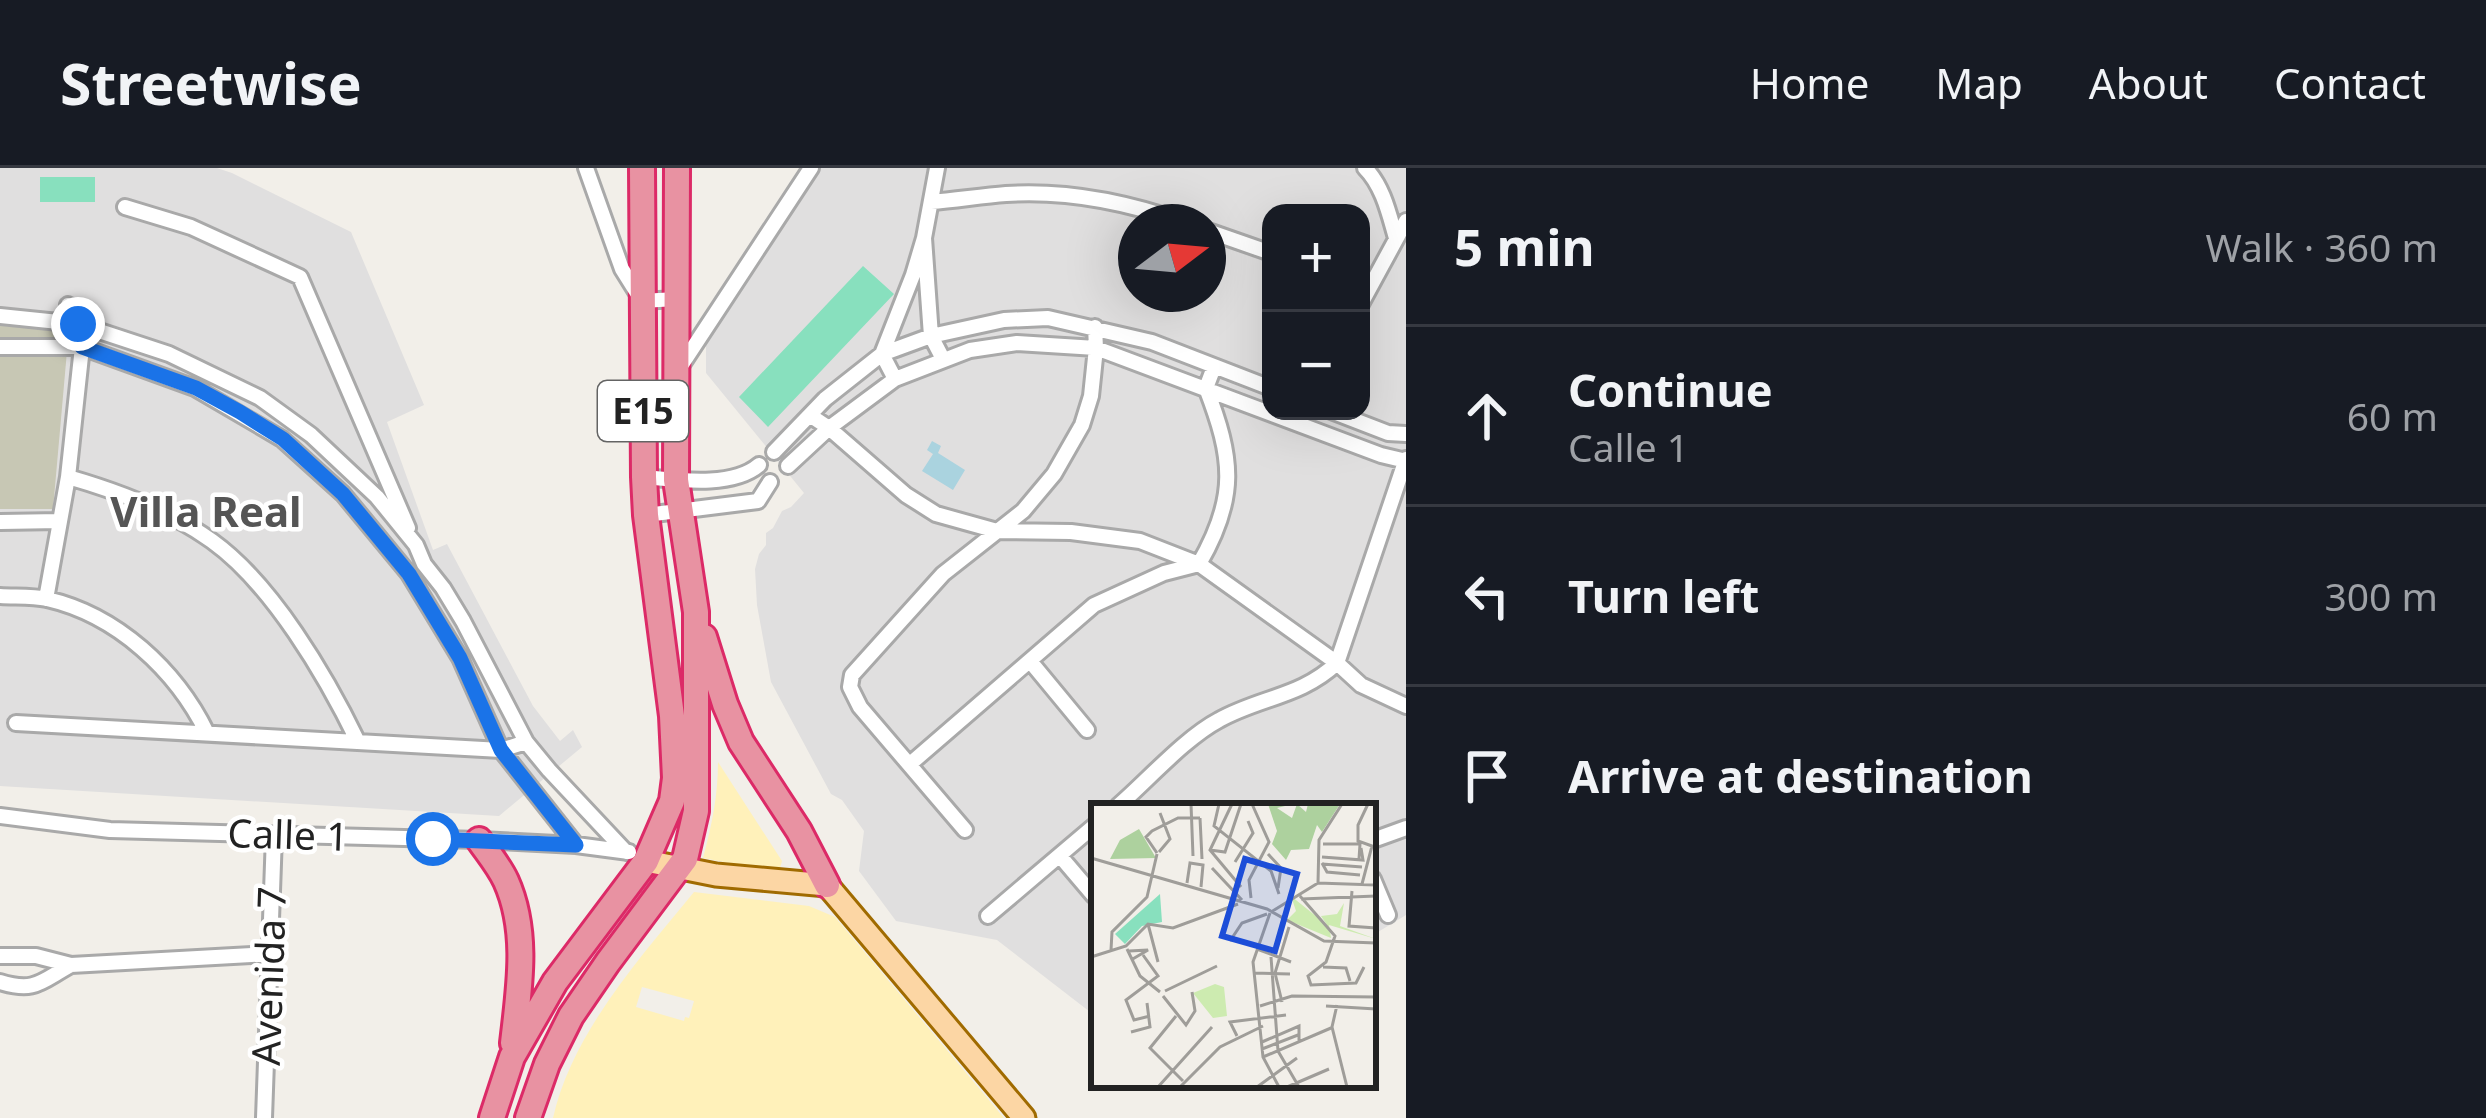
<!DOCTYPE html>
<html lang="en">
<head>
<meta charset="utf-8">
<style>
	:root { --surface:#171b24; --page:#20242c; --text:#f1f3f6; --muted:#9ea1a6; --line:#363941 }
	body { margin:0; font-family:"Noto Sans",sans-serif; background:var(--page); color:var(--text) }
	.controls { position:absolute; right:36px; top:36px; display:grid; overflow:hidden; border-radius:24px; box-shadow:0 12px 48px #0002 }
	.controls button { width:108px; height:108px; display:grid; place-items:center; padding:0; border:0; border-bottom:3px solid var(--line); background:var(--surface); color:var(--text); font:60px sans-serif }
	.compass { position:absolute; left:1118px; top:36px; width:108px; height:108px; border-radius:50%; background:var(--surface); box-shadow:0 12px 48px #0002; rotate:74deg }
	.stop { position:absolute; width:36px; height:36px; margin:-27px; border:9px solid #1a73e8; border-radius:50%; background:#fff }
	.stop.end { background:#1a73e8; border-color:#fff; box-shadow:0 3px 12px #0008 }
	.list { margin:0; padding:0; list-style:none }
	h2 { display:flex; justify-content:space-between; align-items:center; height:156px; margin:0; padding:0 48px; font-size:51px }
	h2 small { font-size:39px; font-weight:400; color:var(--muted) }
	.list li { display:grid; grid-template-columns:78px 1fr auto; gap:36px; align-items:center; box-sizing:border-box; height:180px; padding:0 48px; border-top:3px solid var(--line) }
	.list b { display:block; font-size:45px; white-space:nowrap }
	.list p { margin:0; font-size:39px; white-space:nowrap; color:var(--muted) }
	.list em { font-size:39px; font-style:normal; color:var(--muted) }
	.icon { flex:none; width:66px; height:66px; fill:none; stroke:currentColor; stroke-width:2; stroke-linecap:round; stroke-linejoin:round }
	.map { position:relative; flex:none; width:1406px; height:950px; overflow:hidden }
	header { display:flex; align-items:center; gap:72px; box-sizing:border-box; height:168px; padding:0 60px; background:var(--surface); border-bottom:3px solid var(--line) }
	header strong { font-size:57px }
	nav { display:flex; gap:66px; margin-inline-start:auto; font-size:42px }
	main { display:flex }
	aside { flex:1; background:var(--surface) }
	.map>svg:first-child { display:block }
</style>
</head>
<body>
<header>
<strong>Streetwise</strong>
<nav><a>Home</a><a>Map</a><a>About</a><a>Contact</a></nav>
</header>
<main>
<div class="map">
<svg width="1406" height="950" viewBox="0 0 1406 950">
	<rect width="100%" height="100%" fill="#f2efe9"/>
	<path fill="#e0dfdf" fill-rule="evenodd" d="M0,0H217L232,5L351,64L424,237L387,254L433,382L447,376L533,538L560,573L573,562L582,579L499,648L0,618V341L53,340L0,150Z
		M819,0H1406V747L1373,767V638H1094V847L997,772L896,753L859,703L864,663L842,632L831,626L771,514L757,437L755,401L759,386L766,377V365L773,360L782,343L791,339L804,325L706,205V173ZM1271,45H1361V243H1271ZM1136,54H1208V126H1136Z"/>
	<path fill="#c7c7b4" d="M0,150L48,151L67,183L53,341H0Z"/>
	<path fill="#fff1ba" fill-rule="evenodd" d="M718,594L782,693L780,700L765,702L703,690C712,657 718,627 718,594Z
		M694,724L809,738L835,749L1004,950H553C572,865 640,790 694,724ZM642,819L694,833L689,850L685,849L684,853L636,839Z"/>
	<path fill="#88e0be" d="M40,9H95V34H40Z
		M863,98L894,126L768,259L739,229Z"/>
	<path fill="#aad3df" d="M932,273L941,278L938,285L965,302L953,322L922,303L933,286L927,282Z"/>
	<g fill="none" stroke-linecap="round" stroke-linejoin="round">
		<defs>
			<path id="street" d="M586,0L622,101L642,133L676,131
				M1365,0C1383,18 1389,46 1396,70
				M931,34C956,32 981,28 1006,26C1067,22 1126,34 1183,54
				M125,39L191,59L300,109L408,360
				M1208,63L1271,85
				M924,70L937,0
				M1361,136L1406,53
				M0,148L78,156L169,186L260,230L311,267L377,329L416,377L424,396L443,420L463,453L526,574L549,602L626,684
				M0,179H82L195,220L282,271L343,326L409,406L460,490L501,582L576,677
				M679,201L811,0
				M895,211L882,186L913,107L924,70L931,168L943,191
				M1331,243L1388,265L1406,266
				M811,248L829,260L906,327L936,346L997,363L1071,364L1140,373L1199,396L1337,495L1361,517L1406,538
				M774,284L825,231L882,186L931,168L1004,152L1048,150L1152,174L1271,220
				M788,298L829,260L895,211L970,182L1017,175L1096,180L1381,287L1406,293
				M68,309C117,323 169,342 212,373C272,416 326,508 358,574
				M644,309C678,312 732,320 759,297
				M646,347L758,333L770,314
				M0,354L60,353
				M0,428C15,429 32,428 47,431C117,447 176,502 207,565
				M46,431L68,309L82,179L78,156L68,137
				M1030,493L1087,562
				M16,555L501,582L526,574
				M910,596L1094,437L1164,405L1199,396C1238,329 1233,290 1206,220L1214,199
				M1118,638C1148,612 1185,570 1219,552C1260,529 1301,529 1337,495L1406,291
				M0,648L110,662L479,672L576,677L629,684
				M965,662L860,539L850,519L852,507L943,406L1023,343L1054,306L1082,257L1091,228L1096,180L1095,159
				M1373,672L1406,660
				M1060,688L1094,728
				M1373,711L1388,747
				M988,748L1094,658
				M0,788H36L71,797
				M0,814C36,825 41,813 71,797L271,786
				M264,950L274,667"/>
			<path id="primary" d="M646,693L716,707L827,717L1024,950"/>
			<path id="highway" d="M704,469L725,536L741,574L799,663L827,717
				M479,672C488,685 499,698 506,713C529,764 519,822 513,875
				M492,950L512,889L555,814L646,693L672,633L675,610L672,548L646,347L644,309L642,0
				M528,950L547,896L571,848L608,794L685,691L696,643V444L676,312L677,0"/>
		</defs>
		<use href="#street" stroke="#a9a9a9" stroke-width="20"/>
		<use href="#primary" stroke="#a06b00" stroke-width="27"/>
		<use href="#highway" stroke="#dc2a67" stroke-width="30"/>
		<use href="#street" stroke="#fff" stroke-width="14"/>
		<use href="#primary" stroke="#fcd6a4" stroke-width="21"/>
		<use href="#highway" stroke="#e892a2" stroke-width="24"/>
	</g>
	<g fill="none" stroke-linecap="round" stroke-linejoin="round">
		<path stroke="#1a73e8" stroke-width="15" d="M78,156L82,179L196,220L240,244L283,271L343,326L409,406L460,490L501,582L576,677L433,671"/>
	</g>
	<g text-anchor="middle" stroke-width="9" stroke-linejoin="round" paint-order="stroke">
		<rect fill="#fff" stroke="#646464" stroke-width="3" x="598" y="213" width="90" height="60" rx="9"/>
		<g font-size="36" font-weight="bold" fill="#222">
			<text x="643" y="256">E15</text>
		</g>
		<g font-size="39" fill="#222" stroke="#fff">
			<text transform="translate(288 667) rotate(2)" y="14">Calle 1</text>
			<text transform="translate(269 808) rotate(-88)" y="14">Avenida 7</text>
		</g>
		<g font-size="42" font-weight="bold" fill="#555" stroke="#fff">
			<text x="206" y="359">Villa Real</text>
		</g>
	</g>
	<g transform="translate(1091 635)">
		<rect width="285" height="285" fill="#f2efe9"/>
		<path d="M200,93L236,122L230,113L246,111L253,100L249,123L285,136L238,122L240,135L196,117L205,108ZM124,181L133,184L136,213L122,215L102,190Z" fill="#cdebb0"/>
		<path d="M177,1H202L186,5L201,15L206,1L215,9L217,1H249L231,29L226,22L218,46L200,47L195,57L181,41L186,28ZM48,26L65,55L19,56L29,37Z" fill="#add19e"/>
		<path d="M69,91L71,119L51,123L34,141L24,131Z" fill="#88e0be"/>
		<path fill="none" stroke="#9f9d99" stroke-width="3" d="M100,1L102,53M128,1L123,23L180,68L188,91M141,1L119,47L150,84M109,15L111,56M232,41H269L268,56M119,47L134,49L150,1M68,49L79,36L69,10M66,50L55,34L61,28L87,15H109M177,51L190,65L187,85M231,54L272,57L270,45M0,55L176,106L233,138L285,140M144,59L162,30L157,18M231,60L236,69L269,72M231,61L271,64M121,65L151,97M96,80L99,60L112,62L110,84M227,80L228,37L251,1M271,81L281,43L267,38V22L277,1M261,88L258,123L285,125M209,93L244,133L235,159L217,173L220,182L265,180L273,164M160,95L158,77L178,39L161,1M210,96L285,93M180,109L227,80L285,82M179,110L162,159L172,254L188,284M57,121L67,159M143,132L139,138L151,120L176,111M36,146L49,173L69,189M166,146L200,159M20,147L21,129L56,94L66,51M38,148L57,147L40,157M52,152L67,173L35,197L43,217L59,213M0,154L35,143L57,121L82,125L147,101M180,154L187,248L208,284M232,164L255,165L259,178M163,170L199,171M74,188L126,163M72,193L95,222L104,208L101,189M191,199L184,170L198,124M246,202L241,224L256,284M169,203L201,193L285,194M235,203L285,206M85,213L59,245L92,278M40,229L59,224L56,200M146,233L139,219L195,212M171,239L208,223V239M171,246L207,232M172,254L240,225M67,284L121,224M89,284L129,244L172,223M166,284L206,255M196,284L238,266"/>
		<path fill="#1d4ed8" fill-opacity="0.15" stroke="#1d4ed8" stroke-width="6" d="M154,56L206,71L184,148L131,133Z"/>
		<rect width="285" height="285" fill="none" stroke="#222" stroke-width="6"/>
	</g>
</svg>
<div class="controls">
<button>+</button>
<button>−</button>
</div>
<svg class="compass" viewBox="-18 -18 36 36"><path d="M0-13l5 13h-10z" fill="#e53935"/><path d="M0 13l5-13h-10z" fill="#9ea1a6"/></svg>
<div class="stop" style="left:433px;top:671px"></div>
<div class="stop end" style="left:78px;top:156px"></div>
</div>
<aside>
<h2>5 min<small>Walk · 360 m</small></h2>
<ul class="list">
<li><svg class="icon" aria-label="ahead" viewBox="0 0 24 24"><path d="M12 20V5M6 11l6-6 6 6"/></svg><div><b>Continue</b><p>Calle 1</p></div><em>60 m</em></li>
<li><svg class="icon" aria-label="left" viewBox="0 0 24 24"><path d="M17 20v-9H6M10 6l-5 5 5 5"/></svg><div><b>Turn left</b></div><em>300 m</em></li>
<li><svg class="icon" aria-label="arrive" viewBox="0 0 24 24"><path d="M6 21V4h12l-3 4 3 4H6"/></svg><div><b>Arrive at destination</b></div></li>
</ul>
</aside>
</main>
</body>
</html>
